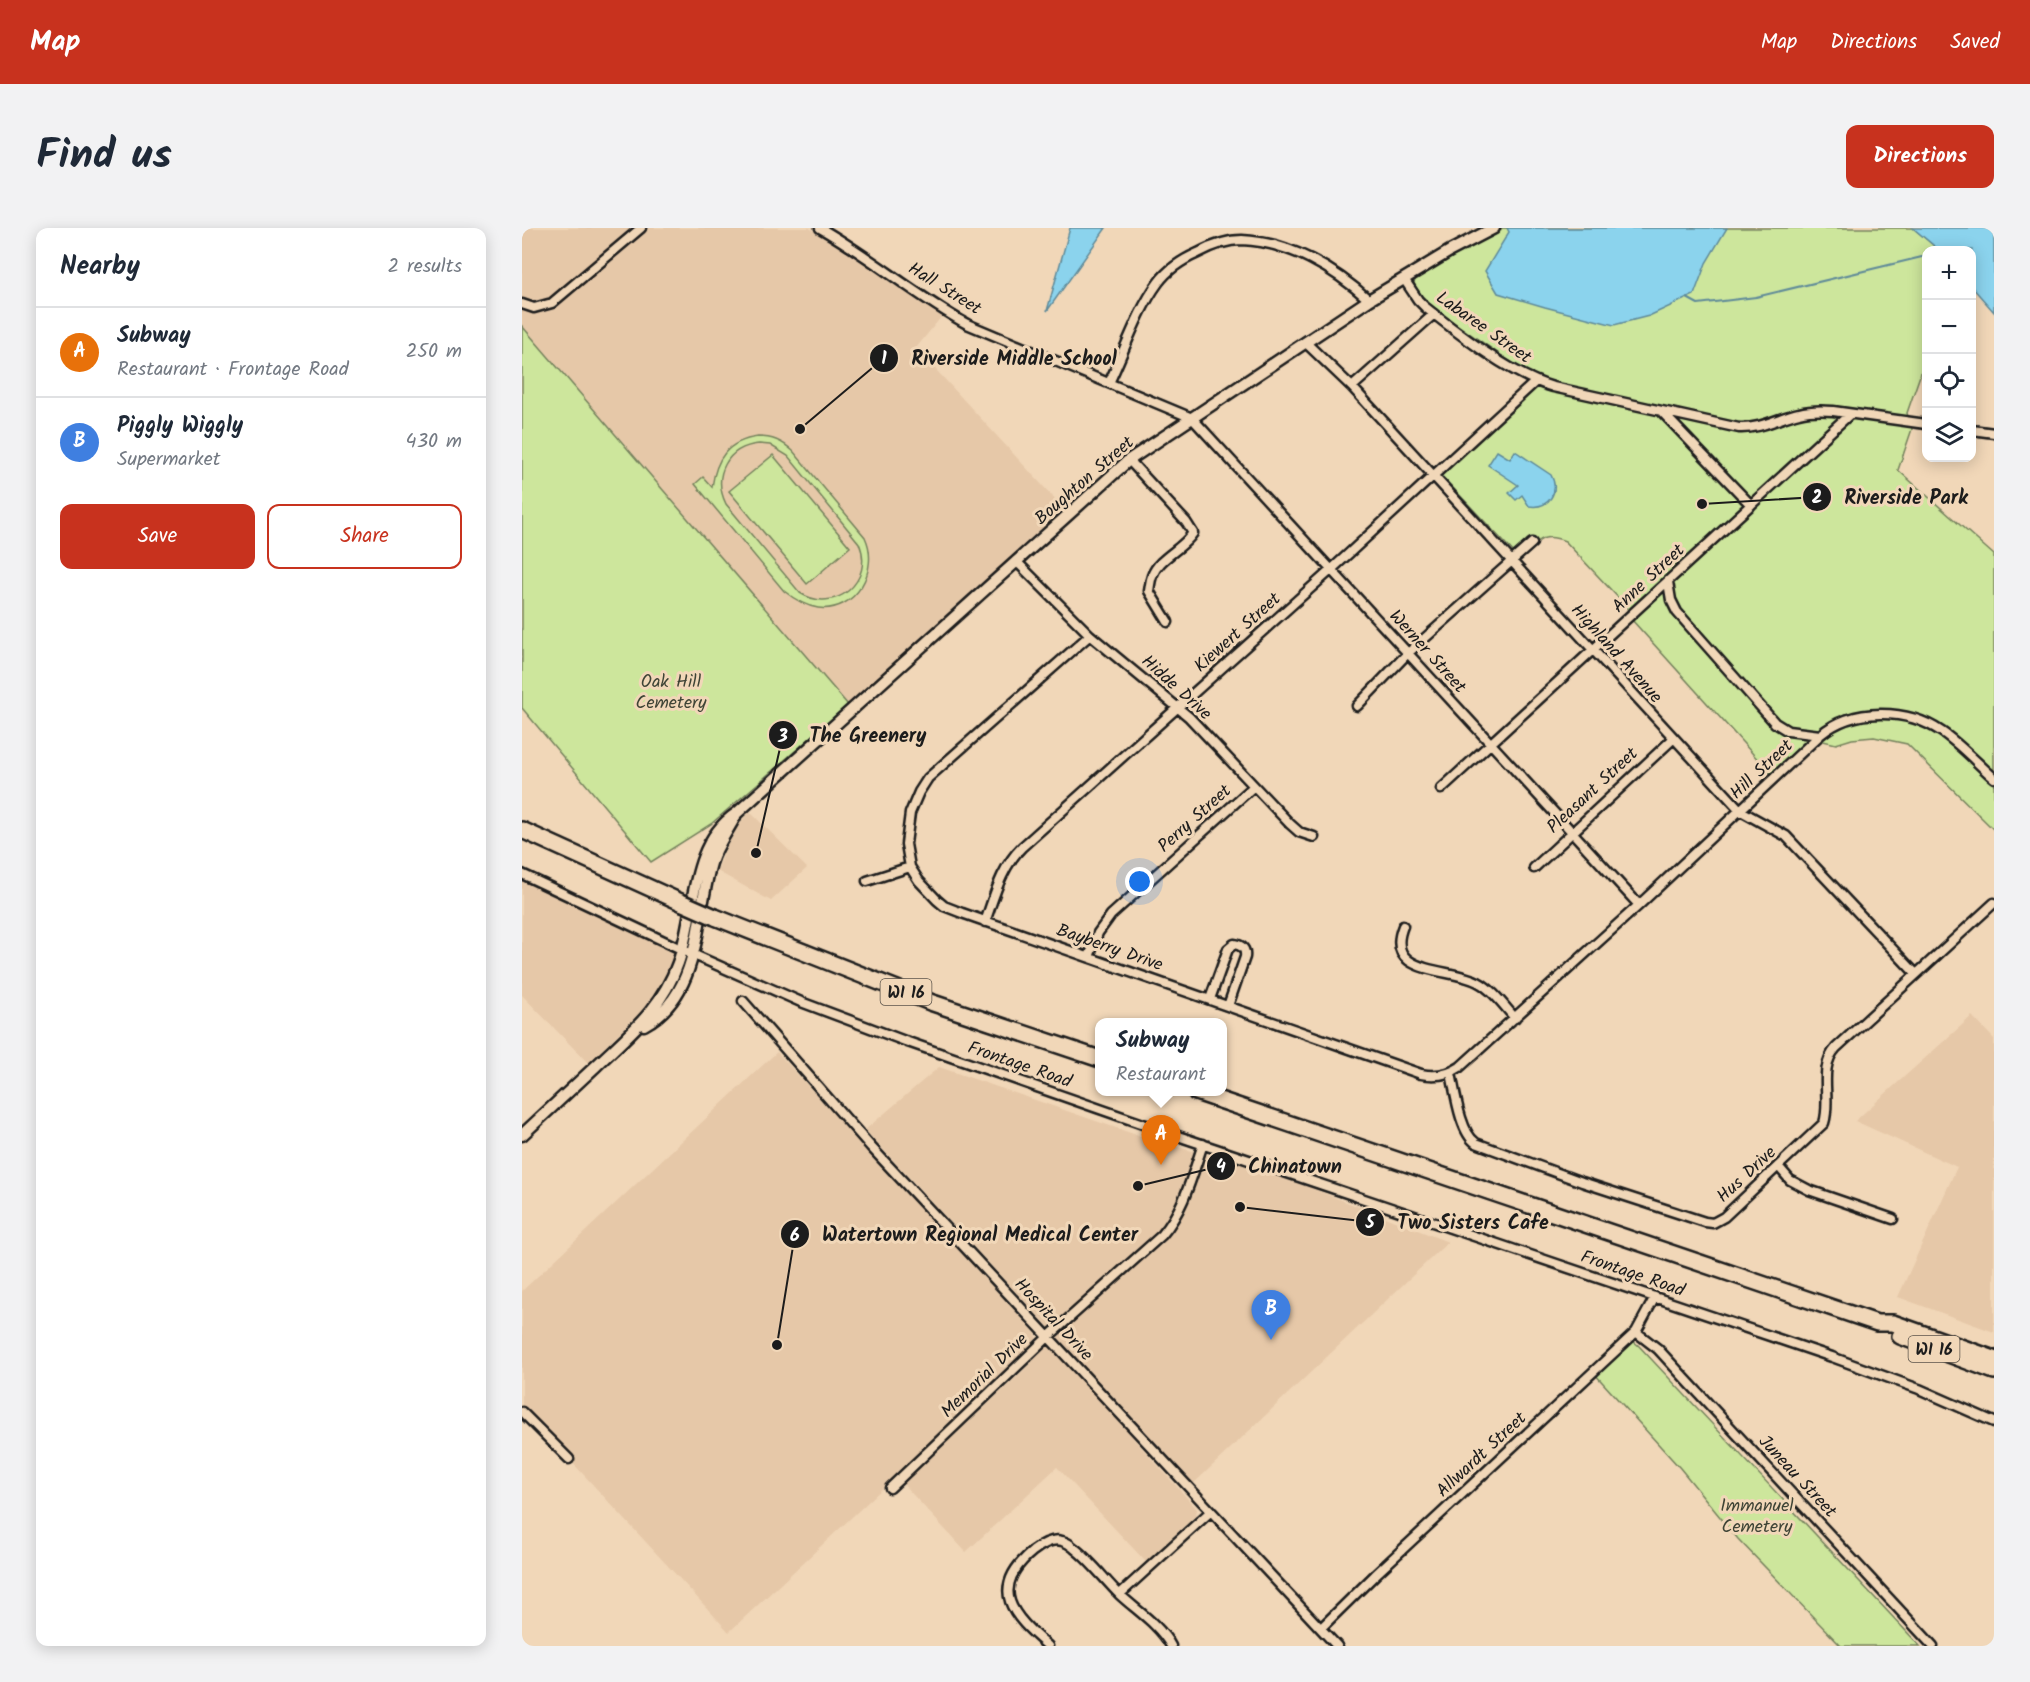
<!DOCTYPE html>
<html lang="en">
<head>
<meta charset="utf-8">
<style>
	:root { --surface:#fff; --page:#f2f2f3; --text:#1f2937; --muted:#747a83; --line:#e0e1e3; --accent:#c8321e }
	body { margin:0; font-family:Kalam,sans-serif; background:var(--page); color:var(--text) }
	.controls { position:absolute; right:18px; top:18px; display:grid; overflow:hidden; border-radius:12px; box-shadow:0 3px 15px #0003 }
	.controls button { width:54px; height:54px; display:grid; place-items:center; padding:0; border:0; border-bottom:2px solid var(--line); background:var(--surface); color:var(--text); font:30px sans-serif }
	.you { position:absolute; left:618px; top:654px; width:21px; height:21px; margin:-15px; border:4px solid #fff; border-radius:50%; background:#1a73e8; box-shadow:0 0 0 9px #1a73e833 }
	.badge { display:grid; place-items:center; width:39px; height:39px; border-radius:50%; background:var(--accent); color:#fff; font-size:20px; font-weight:700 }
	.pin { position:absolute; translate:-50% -50px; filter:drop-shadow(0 2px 3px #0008) }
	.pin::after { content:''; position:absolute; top:32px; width:21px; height:18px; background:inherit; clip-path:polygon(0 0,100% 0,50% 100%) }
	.popup { position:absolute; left:573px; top:790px; width:132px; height:78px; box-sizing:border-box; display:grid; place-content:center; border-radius:12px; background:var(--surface); filter:drop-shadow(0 2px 4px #0005); font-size:20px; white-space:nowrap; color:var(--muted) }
	.popup b { font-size:22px; color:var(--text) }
	.popup::after { content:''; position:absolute; left:50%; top:100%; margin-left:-12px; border:12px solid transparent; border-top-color:var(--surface) }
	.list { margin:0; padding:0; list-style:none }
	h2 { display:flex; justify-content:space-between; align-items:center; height:78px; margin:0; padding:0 24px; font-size:26px }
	h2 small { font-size:20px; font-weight:400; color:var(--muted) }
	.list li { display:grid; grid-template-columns:39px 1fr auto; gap:18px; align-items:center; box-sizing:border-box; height:90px; padding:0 24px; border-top:2px solid var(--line) }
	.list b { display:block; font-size:22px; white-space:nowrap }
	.list p { margin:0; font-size:20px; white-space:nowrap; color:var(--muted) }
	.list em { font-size:20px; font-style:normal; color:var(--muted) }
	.actions { display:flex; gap:12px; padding:18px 24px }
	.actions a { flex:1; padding:14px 0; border:2px solid var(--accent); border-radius:12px; text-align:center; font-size:21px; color:var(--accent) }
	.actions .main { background:var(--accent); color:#fff }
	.icon { flex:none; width:33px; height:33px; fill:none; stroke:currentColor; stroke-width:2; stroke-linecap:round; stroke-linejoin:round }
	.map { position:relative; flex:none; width:1472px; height:1418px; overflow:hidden; border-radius:12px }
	header { display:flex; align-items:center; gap:36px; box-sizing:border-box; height:84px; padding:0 30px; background:var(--accent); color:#fff }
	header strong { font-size:28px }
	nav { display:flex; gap:33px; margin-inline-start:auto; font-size:21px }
	.intro { display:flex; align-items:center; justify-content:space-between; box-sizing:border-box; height:144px; padding:0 36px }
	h1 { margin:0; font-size:42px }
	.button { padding:15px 27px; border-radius:12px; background:var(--accent); color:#fff; font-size:21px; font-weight:700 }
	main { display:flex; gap:36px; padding:0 36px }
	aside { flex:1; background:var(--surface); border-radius:12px; box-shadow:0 3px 15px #0003 }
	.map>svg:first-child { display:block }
</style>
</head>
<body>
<header>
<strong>Map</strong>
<nav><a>Map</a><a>Directions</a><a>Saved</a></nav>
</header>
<div class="intro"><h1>Find us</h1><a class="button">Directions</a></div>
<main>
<aside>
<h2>Nearby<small>2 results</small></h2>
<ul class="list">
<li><span class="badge" style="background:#e8710a">A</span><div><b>Subway</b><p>Restaurant · Frontage Road</p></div><em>250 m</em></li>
<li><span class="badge" style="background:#3f7fe0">B</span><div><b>Piggly Wiggly</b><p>Supermarket</p></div><em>430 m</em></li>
</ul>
<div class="actions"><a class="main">Save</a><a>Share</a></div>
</aside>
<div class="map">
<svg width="1472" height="1418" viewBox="0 0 1472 1418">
	<rect width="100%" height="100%" fill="#f1d7b8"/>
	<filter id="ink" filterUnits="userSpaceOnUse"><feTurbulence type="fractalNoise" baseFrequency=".0167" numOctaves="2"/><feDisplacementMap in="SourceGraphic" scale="12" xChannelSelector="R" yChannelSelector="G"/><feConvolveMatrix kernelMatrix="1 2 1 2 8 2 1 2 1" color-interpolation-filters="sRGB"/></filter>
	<g filter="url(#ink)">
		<path fill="#e6c8a8" d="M0,0H287L315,16L420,88L394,120L543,282L326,477L0,98Z
			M227,583L285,640L249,673L195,643L209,608Z
			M0,651L148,721L153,726L144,750L128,775L66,835L0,767Z
			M1450,788L1472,811V1104L1376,1069L1435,939L1333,893Z
			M255,824L514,1106V1111L505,1123L485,1144L207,1404L0,1180V1063Z
			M417,839L632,913L708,933L784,958L926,1014L670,1257L620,1202L611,1210L675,1281L674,1287L624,1334L535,1239L444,1324L381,1256L502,1142L534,1107L343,902Z"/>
		<path fill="#cde69c" stroke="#74815c" stroke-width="1.5" fill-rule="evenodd" d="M978,0H1391L1417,22H1404V130L1385,185L1390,201L1376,242L1472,327V602L1385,516L1352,509L1330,511L1314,516L1297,512L1279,518L1249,546L1110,392L1104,378L1043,313C1019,303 1015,315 998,331L916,244L1007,160L1009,145L999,141L904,75L898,68L892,55L895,47L900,42Z
			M0,98L326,477L189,596L129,634L0,480Z
			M236,209C250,209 260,213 271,223L343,309C358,341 334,385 296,380C283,378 272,371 262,363L173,256L181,249L190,259C194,231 205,213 236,209ZM237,216L248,217L266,228L337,315C353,353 313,387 278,365L204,276C190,247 205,219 237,216Z
			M251,227L328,319L285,356L207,263Z
			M1104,1114H1112L1117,1118L1398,1418H1319L1216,1311L1158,1240L1071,1144Z"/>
		<path fill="#8bd3ed" stroke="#5f8a99" stroke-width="1.5" d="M548,0H584L525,83Z
			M985,0H1205L1184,35L1172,67L1127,88L1092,97L1023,79L976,65L963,43L987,4Z
			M1391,0H1472V84L1450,59V22H1417Z
			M975,223L988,231L993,223L1029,247C1038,264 1027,281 1007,278L1000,267L994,272L987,265L996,257L966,237Z"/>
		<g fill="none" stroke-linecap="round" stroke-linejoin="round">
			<path stroke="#5f8a99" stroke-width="2" d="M1165,70L1176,76L1234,69L1404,28"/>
			<defs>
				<path id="minor" d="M298,0C349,29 394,68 445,96L670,190L1117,677
					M882,51L896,72L903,79C937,106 989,147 1031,159L1217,200C1239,201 1256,190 1277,185C1288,182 1299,182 1311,183L1404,196
					M0,76L12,80L30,75L119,0
					M783,114L830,159L1219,583L1264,608L1394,746
					M587,155C602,124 616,82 636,55C646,41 660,32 676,25C689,18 705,12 720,12C768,14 813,41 847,72
					M830,159L912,86
					M1140,184L1229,277
					M1450,202L1472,205
					M607,232L664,294L671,305C660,322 637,329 630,348C628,353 628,358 627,363L646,394
					M494,333L568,407L667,489L768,596L777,604L792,609
					M1146,354L1149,372L1155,384L1253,495L1266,503L1298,507
					M568,407L406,550L397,564L388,585L384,616L388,639L397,653L415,672L422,678L440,685L899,846C913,849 926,847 938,839L1117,677L1298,507C1331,479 1385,480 1420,504C1439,517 1455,535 1472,550
					M835,478L885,426L1010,315
					M919,561L1328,186
					M1012,640L1152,510
					M0,646L161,722L279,774L383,813L641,903L1310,1129L1397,1161L1472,1194
					M345,653L388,639
					M463,694C473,666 479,640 500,619L810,341L1013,154
					M881,698C861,748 928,739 956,754C971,762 982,778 993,790
					M567,729L576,705L589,687L732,558
					M688,771L706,721L712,716C720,717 724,721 723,729L706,778
					M221,773L349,919L815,1418
					M929,845C933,863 938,905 954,915L1060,954L1183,994L1191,995L1202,989L1302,895C1310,870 1295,841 1314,820L1472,675
					M1256,938L1268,952L1287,962L1371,991
					M1114,1104L1136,1121L1158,1145L1411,1418
					M0,1184L47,1231
					M368,1260L526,1109L640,1007C662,981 670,948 681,916
					M598,1366L689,1283
					M799,1400L853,1347L1114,1104L1133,1069
					M526,1418C491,1388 465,1361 511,1323C519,1317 530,1310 540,1313C544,1314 549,1317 552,1320C569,1333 582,1351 597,1366C614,1382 638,1397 649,1418"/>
				<path id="tertiary" d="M122,797C180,766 173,689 189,635C194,618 205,604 213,589
					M0,907C25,884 49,861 74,838C107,806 140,781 156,735C174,686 166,618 215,585L607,232L847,72L928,23L972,0"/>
				<path id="trunk" d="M0,602L161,675
					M193,689L408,774L578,831
					M674,864L1355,1095H1371L1472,1131
					M1378,1108L1472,1143"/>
			</defs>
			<use href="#minor" stroke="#1c1c1c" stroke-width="13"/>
			<use href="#tertiary" stroke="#1c1c1c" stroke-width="15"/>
			<use href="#trunk" stroke="#1c1c1c" stroke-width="20"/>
			<use href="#minor" stroke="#f1d7b8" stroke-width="8"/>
			<use href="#tertiary" stroke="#f1d7b8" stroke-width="10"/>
			<use href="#trunk" stroke="#f1d7b8" stroke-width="15"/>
			<defs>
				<path id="trunk-bridge" d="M161,675L193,689"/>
			</defs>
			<use href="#trunk-bridge" stroke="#1c1c1c" stroke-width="20" stroke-linecap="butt"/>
			<use href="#trunk-bridge" stroke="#f1d7b8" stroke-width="15"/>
		</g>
	</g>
	<g text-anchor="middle" stroke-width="6" stroke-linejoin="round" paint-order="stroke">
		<g fill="#f1d7b8" stroke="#5c544b" stroke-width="1.5">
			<rect x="358.5" y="751" width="51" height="26" rx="4.5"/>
			<rect x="1386.5" y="1108" width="51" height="26" rx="4.5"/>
		</g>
		<g font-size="16" font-weight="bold" fill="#1c1c1c">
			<text x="384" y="770">WI 16</text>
			<text x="1412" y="1127">WI 16</text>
		</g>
		<g font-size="18" fill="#1c1c1c" stroke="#f1d7b8">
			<text transform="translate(423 60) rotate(32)" y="6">Hall Street</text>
			<text transform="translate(962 99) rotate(35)" y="6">Labaree Street</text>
			<text transform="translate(562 252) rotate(-41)" y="6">Boughton Street</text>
			<text transform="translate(1126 350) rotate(-43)" y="6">Anne Street</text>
			<text transform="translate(715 404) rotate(-42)" y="6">Kiewert Street</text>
			<text transform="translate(906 423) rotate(48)" y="6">Werner Street</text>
			<text transform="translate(1095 425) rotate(48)" y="6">Highland Avenue</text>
			<text transform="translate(655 459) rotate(42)" y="6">Hidde Drive</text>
			<text transform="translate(1239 541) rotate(-43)" y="6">Hill Street</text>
			<text transform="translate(1070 562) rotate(-43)" y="6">Pleasant Street</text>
			<text transform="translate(672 590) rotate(-42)" y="6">Perry Street</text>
			<text transform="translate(588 719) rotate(19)" y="6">Bayberry Drive</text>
			<text transform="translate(498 836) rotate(19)" y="6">Frontage Road</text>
			<text transform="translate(1224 946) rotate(-43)" y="6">Hus Drive</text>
			<text transform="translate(1111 1045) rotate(19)" y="6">Frontage Road</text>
			<text transform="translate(532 1091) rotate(47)" y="6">Hospital Drive</text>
			<text transform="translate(462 1147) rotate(-44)" y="6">Memorial Drive</text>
			<text transform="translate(959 1226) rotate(-43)" y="6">Allwardt Street</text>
			<text transform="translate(1276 1248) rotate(47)" y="6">Juneau Street</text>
		</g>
		<g font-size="18" fill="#3f4436" stroke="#f1d7b8">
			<text x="149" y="459">Oak Hill<tspan x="149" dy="21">Cemetery</tspan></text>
			<text x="1235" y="1283">Immanuel<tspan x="1235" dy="21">Cemetery</tspan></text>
		</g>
	</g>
	<path fill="none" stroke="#1c1c1c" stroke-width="2" d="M278 201L362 130M1180 276L1295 269M234 625L261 507M616 958L699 938M718 979L848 994M255 1117L273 1006"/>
	<g fill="#1c1c1c" stroke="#f1d7b8" stroke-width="2">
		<circle cx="278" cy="201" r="6"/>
		<circle cx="1180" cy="276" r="6"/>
		<circle cx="234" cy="625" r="6"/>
		<circle cx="616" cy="958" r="6"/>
		<circle cx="718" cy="979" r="6"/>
		<circle cx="255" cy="1117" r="6"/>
		<circle cx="362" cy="130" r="15"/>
		<circle cx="1295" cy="269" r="15"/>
		<circle cx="261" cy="507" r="15"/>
		<circle cx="699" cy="938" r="15"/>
		<circle cx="848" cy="994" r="15"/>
		<circle cx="273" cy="1006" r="15"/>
	</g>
	<g font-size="18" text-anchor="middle" font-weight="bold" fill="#fff">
		<text x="362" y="136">1</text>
		<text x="1295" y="275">2</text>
		<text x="261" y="514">3</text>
		<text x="699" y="944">4</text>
		<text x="848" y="1000">5</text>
		<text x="273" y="1013">6</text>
	</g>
	<g font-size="20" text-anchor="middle" font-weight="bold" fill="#1c1c1c" stroke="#f1d7b8" stroke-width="6" stroke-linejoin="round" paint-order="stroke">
		<text x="492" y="137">Riverside Middle School</text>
		<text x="1384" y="276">Riverside Park</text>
		<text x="346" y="514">The Greenery</text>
		<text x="773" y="945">Chinatown</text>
		<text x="951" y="1001">Two Sisters Cafe</text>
		<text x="458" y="1013">Watertown Regional Medical Center</text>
	</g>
</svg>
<div class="controls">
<button>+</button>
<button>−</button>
<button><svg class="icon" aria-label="locate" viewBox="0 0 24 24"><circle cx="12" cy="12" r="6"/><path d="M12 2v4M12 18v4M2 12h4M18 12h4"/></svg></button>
<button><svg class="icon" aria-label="layers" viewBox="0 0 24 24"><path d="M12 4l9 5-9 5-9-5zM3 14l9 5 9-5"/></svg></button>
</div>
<div class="you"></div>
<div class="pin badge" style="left:639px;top:937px;background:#e8710a">A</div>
<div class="popup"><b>Subway</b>Restaurant</div>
<div class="pin badge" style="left:749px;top:1112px;background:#3f7fe0">B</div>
</div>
</main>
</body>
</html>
